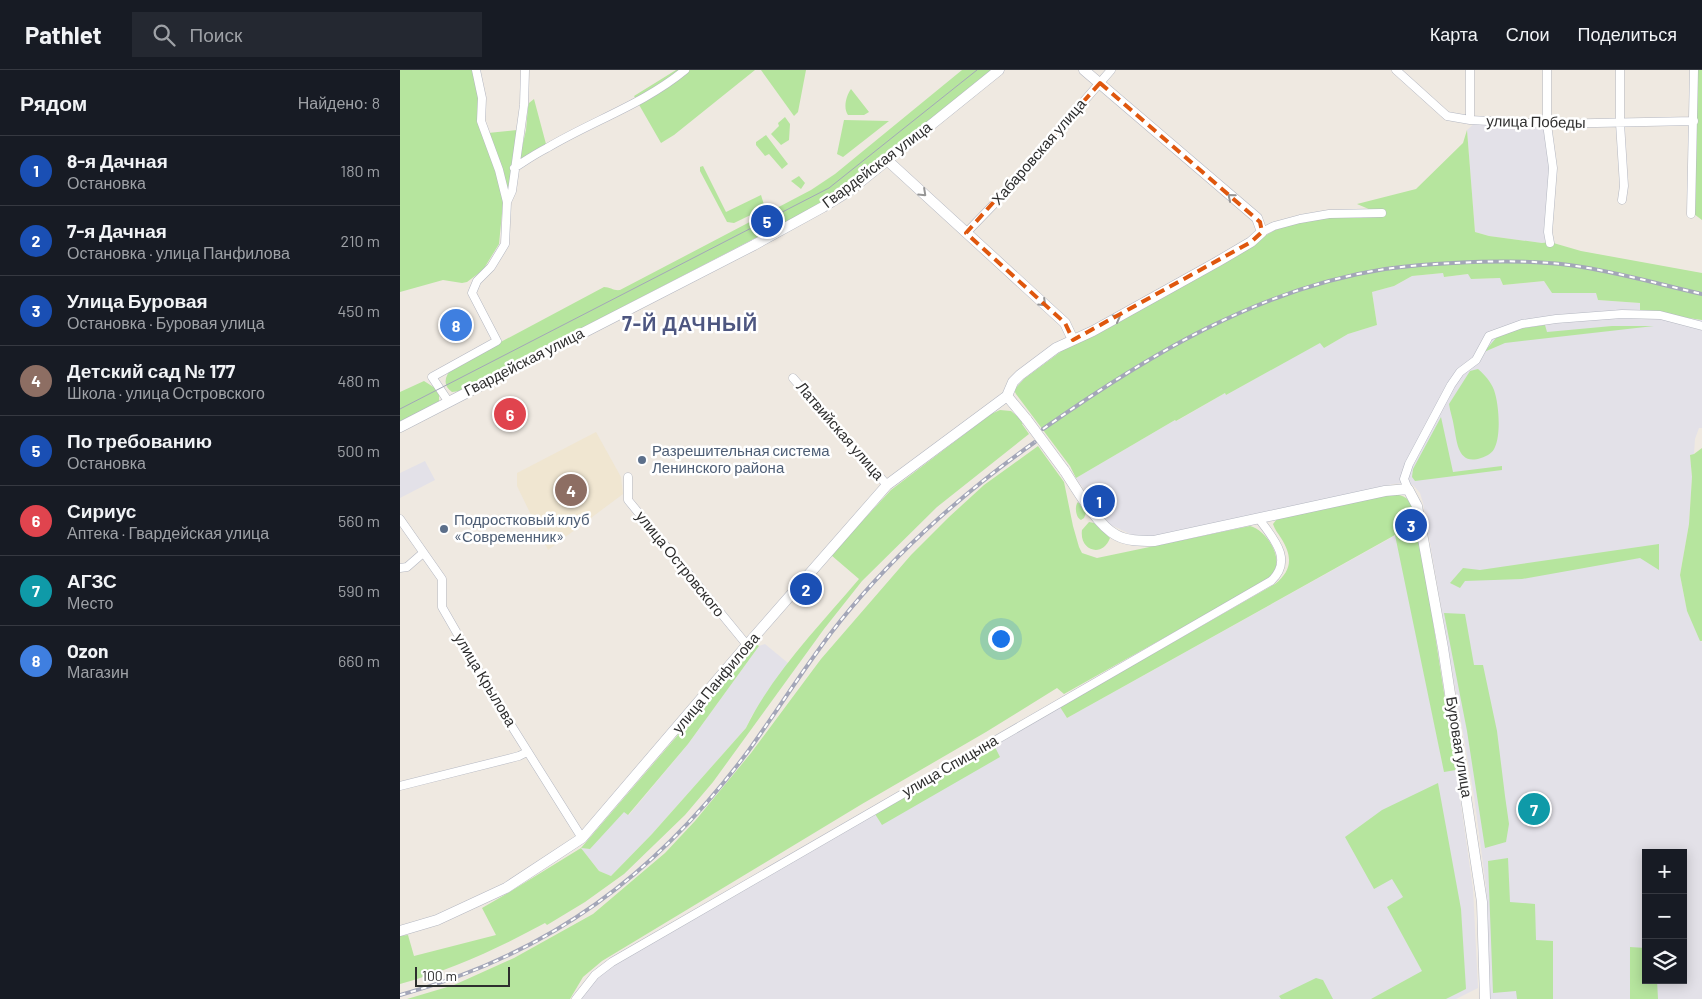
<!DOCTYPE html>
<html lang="ru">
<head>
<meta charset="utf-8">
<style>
	:root { --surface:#171b24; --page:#242831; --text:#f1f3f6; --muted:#9ea1a6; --line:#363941; --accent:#0f766e }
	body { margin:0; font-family:Barlow,sans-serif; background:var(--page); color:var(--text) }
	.controls { position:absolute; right:15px; bottom:15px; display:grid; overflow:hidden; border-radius:0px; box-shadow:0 2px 12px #0003 }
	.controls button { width:45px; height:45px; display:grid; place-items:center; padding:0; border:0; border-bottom:1px solid var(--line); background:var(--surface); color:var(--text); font:25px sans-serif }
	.scale { position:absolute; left:15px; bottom:12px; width:95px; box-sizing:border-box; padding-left:5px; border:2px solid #2e2e2e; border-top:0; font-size:14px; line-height:18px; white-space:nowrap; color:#2e2e2e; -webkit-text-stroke:4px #fff; paint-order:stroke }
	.you { position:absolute; left:600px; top:568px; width:18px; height:18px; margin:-12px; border:4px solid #fff; border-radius:50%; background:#1a73e8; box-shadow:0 0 0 8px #1a73e833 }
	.badge { display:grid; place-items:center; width:32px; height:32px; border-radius:50%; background:var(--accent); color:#fff; font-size:16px; font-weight:700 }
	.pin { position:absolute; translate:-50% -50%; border:2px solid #fff; box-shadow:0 1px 5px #0006 }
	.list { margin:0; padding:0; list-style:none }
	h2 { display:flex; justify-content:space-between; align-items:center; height:65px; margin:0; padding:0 20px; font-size:21px }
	h2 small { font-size:16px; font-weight:400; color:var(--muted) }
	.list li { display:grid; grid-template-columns:32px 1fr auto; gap:15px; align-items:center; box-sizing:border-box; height:70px; padding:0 20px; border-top:1px solid var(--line) }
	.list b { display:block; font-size:19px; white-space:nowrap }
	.list p { margin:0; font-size:16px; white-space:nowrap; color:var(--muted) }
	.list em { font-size:16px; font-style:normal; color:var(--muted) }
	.icon { flex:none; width:28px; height:28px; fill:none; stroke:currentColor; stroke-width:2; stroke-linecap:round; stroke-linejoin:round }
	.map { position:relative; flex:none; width:1302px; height:929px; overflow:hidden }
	header { display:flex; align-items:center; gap:30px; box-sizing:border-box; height:70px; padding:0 25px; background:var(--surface); border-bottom:1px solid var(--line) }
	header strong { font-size:24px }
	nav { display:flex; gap:28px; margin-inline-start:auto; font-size:18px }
	.search { width:350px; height:45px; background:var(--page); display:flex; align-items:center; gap:12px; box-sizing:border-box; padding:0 18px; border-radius:0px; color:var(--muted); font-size:19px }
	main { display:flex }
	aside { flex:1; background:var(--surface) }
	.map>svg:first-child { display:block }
</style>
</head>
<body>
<header>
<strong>Pathlet</strong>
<div class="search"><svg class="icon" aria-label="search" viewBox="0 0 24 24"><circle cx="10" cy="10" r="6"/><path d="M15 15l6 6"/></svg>Поиск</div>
<nav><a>Карта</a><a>Слои</a><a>Поделиться</a></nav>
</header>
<main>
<aside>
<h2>Рядом<small>Найдено: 8</small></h2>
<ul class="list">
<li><span class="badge" style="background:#1a4fb4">1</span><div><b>8-я Дачная</b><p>Остановка</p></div><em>180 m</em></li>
<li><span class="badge" style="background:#1a4fb4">2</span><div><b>7-я Дачная</b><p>Остановка · улица Панфилова</p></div><em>210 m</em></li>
<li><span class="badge" style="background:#1a4fb4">3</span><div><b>Улица Буровая</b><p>Остановка · Буровая улица</p></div><em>450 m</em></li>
<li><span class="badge" style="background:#8d6e63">4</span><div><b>Детский сад № 177</b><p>Школа · улица Островского</p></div><em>480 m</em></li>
<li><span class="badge" style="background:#1a4fb4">5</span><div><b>По требованию</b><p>Остановка</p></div><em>500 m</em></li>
<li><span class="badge" style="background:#e0444e">6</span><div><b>Сириус</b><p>Аптека · Гвардейская улица</p></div><em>560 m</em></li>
<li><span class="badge" style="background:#0f9aa8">7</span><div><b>АГЗС</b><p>Место</p></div><em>590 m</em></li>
<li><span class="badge" style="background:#3f7fe0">8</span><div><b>Ozon</b><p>Магазин</p></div><em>660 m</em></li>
</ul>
</aside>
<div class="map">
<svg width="1302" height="929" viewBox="0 0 1302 929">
	<rect width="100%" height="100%" fill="#efe9e1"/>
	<path fill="#e3e1e8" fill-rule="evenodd" d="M1075,53L1141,55L1146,59L1151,100L1150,172L1142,173L1089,166L1075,162L1067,60Z
		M1043,203L1044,207L1069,204L1071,209L1100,208L1103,215L1144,211L1152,223H1196L1198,230L1240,233V241L1302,250V358H1299L1295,369L1294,384L1290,385L1292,407L1289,454L1280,505L1287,541L1302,573V929H1090L1086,816L1074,726L1023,433L1020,423L1013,415L1004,413L993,414L755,468L732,465L711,455L702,445L676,408L775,350L777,351L825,323L826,325L921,272L924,278L948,264L977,255L972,222L994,216L1012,206ZM1246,783H1283V910H1246Z
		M25,391L35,410L0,428V403Z
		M996,465L1044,701L1056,700L1073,819L1078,918L1056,929H181L193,912L215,894L660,637L667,648Z
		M365,574L388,593L351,647L346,658L252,764L211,806L199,801L181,778L190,779L224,741L229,745L288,674L359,576Z"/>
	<path fill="#f0e6d1" d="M196,362L221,407L223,424L148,480L117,416V403Z"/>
	<path fill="#b6e59e" d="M0,0H74L80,38L102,124L103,133L99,174L83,200L67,212L62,213L43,210L0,222Z
		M276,0H355L274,65L261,73L234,26Z
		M361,0H406L398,42L394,46Z
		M562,0H594L447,117L421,134L60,321L52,322C42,315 45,306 52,298L204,217C210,217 214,221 220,220L411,120L435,104Z
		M1296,0H1302V150L1294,144Z
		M451,19L469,42L464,45H448C443,38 446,26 451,19Z
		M134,29L146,74L123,90H119L126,60L128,37L129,33Z
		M385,47L390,54L389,70L381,75L371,64L379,56L378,53Z
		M444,50L489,51L443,87L437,84Z
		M117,60L110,118L108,121L88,63Z
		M1067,60L1075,162L1089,166L1142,173L1150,172L1181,181L1302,203V250L1240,241V233L1198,230L1196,223H1152L1144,211L1103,215L1100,208L1071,209L1068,204L1044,207L1043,203L1012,206L994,216L972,222L977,255L948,264L924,278L920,273L826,325L825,323L776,351L775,350L676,408L670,396L616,324L614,320L624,309L663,280L695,265L875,160L901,152L929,148H961L971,140L957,134L1016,119L1063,73Z
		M366,65L388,94L382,99L369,84L365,86L356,75V72Z
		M303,96L326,142L361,125L365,138L334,153L327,152L300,101V97Z
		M399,106L405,113L401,119L391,111Z
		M1145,255L1147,262L1212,256H1254L1105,273L1084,282L1096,268L1118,259Z
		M1078,299C1085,305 1091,312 1094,320C1099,334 1101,364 1095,377C1093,383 1087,386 1081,388C1058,396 1057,372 1054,357C1053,349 1050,342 1049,334L1070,301Z
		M24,311L35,318L39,323V332L0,353V322Z
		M600,340L611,341L624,352L622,354L629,364L537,437L462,511L424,559L313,712L285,745L224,804L185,832L147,855L145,853C97,879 53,899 0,914V866L8,865L14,886L96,865L82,838L108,823L181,778L356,574L359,576L288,674L228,745L224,742L190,779L181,778L199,801L211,806L252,764L346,658C372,604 421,554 459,509L431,485L491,420L591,344Z
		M1041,347L1053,402L1102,396V400L1015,411L1012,407L1013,399Z
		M638,376L664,412L673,456L679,477L682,483L697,488L850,456C864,459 880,482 876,497C874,502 871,506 867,510L664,624L657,618L586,662L462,734L202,891L183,907L170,929H7L54,915L114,888L193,844L265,783L295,751L351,683L421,589L511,485L549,447L584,415Z
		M1302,378V571H1300L1287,541L1280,505L1289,454L1292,407L1290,385L1294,384Z
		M987,424C1000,424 1009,426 1013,438L1031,539L1056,700L1044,702L995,465L667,648L660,637L875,514C892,500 893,487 881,468C878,463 875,460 873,454L877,449Z
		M678,432L686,443L684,448L681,450C676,448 674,436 678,432Z
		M689,452L694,453L710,468C703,488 679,481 682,460Z
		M1259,474V500L1240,488L1122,509L1065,511L1060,518L1050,513L1063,498L1080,500Z
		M1044,543L1065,544L1074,595H1083L1097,661L1105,726L1109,754L1106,772L1085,778L1067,661Z
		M594,675L600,687L482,755L475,744Z
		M1038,713L1061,839L1066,919L1046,929H971L1022,901L987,837L1003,827L992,809L974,819L945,767L982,740Z
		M1108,788L1110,832L1135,834L1136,870L1153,871V929H1117L1116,921L1093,923L1088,791Z
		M1230,877L1246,878V910H1257L1258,929H1230Z
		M916,908L923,910L933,929H881L879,926Z"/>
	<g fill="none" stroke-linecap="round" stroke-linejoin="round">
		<defs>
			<path id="street" d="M996,0L1047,46L1070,50L1147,54L1294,51
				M1147,0V54L1153,98L1148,162L1150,173
				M1220,0V53L1224,116L1222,130
				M1070,50V0
				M114,98C125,91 135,84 147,78C192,51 244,34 285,0
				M107,132L112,121L124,35L125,0
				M1291,144L1294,0
				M862,162L874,156L900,149L929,144L982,143
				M566,163L597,131L711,0
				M393,308L487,415
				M48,331L32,307L97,271L72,223L77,211L91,197L105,174L107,132L99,100L81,51L82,28L76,0
				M228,407V430L347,575
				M1008,419L1004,409L1009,394L1051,315L1060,302L1076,290L1089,266L1122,254L1156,249L1222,244L1260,245L1302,256
				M0,449L42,509V537L99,636L182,768
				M0,498L7,497L23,483
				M0,716L119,686L127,682
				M176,929L195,905L212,892L871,511C894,490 873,468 859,449"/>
			<path id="secondary" d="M487,90L665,253L673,270
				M607,326L627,350
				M0,357L354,175L423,137L449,121L599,0
				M664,400C676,418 697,455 716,465C727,471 741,471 754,471L985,421L1008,419L1017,436L1043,578L1082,832L1085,929
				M0,861L37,850L106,818L182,768L347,575L487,415L607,326L613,312L620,305L656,278L693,261L817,192L851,172L862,162L857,148L684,0"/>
		</defs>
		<use href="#street" stroke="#b4b7c1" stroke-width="9"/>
		<use href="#secondary" stroke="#b4b7c1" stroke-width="11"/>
		<use href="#street" stroke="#fff" stroke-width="8"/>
		<use href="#secondary" stroke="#fff" stroke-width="10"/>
		<path stroke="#a3a6b8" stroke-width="1" d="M0,339L429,118L577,0"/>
		<defs>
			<path id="rail" d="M643,359C747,286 857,219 985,199C1007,196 1030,194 1053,193C1092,191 1130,190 1169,195C1214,201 1258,214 1302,224
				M0,925C150,884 257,804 349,680C377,641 402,601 431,563C486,491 561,424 635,372"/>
		</defs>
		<use href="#rail" stroke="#a3a6b8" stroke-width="4"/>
		<use href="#rail" stroke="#fff" stroke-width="2" stroke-dasharray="5.5" stroke-linecap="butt"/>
		<defs>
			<path id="secondary-bridge" d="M627,350L664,400"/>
		</defs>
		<use href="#secondary-bridge" stroke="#b4b7c1" stroke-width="11" stroke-linecap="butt"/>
		<use href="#secondary-bridge" stroke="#fff" stroke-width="10"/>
	</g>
	<defs><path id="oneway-chevron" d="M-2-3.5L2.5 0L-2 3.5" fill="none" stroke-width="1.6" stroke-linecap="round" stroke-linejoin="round" transform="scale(1.25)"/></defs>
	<g stroke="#969696">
		<use href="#oneway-chevron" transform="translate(523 123) rotate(43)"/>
		<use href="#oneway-chevron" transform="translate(831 127) rotate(-140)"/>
		<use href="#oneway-chevron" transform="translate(643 233) rotate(43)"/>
		<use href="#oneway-chevron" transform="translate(717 248) rotate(-29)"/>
	</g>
	<path fill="none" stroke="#df570e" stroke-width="4" stroke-dasharray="10 6" stroke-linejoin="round" d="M700,13L860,152L862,162L851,172L673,270L665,253L566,163Z"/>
	<g fill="#5c6f8a" stroke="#fff" stroke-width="2">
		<circle cx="242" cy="390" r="5"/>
		<circle cx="44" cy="459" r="5"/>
	</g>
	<g text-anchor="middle" stroke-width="5" stroke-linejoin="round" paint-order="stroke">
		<g font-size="15" fill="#2e2e2e" stroke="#fff">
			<text transform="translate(1136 52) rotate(1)" y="5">улица Победы</text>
			<text transform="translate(639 82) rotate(-49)" y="5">Хабаровская улица</text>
			<text transform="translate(477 95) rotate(-37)" y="5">Гвардейская улица</text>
			<text transform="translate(124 292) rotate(-27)" y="5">Гвардейская улица</text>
			<text transform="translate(440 361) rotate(49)" y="5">Латвийская улица</text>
			<text transform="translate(280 494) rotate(51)" y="5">улица Островского</text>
			<text transform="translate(85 610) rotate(59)" y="5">улица Крылова</text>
			<text transform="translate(316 613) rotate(-50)" y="5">улица Панфилова</text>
			<text transform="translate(1059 677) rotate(81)" y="5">Буровая улица</text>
			<text transform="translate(550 696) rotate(-30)" y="5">улица Спицына</text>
		</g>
		<g font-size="15" fill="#4e5e75" stroke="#fff" text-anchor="start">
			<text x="252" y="386">Разрешительная система<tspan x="252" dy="17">Ленинского района</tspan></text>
			<text x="54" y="455">Подростковый клуб<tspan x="54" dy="17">«Современник»</tspan></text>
		</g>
		<g font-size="20" font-weight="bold" letter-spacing="1" fill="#4d5680" stroke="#fff">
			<text x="290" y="261">7-Й ДАЧНЫЙ</text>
		</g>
	</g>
</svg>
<div class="controls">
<button>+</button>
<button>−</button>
<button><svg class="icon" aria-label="layers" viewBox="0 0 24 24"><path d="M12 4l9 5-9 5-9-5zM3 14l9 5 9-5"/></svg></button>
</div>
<div class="scale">100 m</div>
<div class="you"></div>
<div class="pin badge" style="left:699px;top:431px;background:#1a4fb4">1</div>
<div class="pin badge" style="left:406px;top:519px;background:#1a4fb4">2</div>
<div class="pin badge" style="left:1011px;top:455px;background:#1a4fb4">3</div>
<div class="pin badge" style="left:171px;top:420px;background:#8d6e63">4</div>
<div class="pin badge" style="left:367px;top:151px;background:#1a4fb4">5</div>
<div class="pin badge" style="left:110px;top:344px;background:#e0444e">6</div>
<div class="pin badge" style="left:1134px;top:739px;background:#0f9aa8">7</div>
<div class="pin badge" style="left:56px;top:255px;background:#3f7fe0">8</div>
</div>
</main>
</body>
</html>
